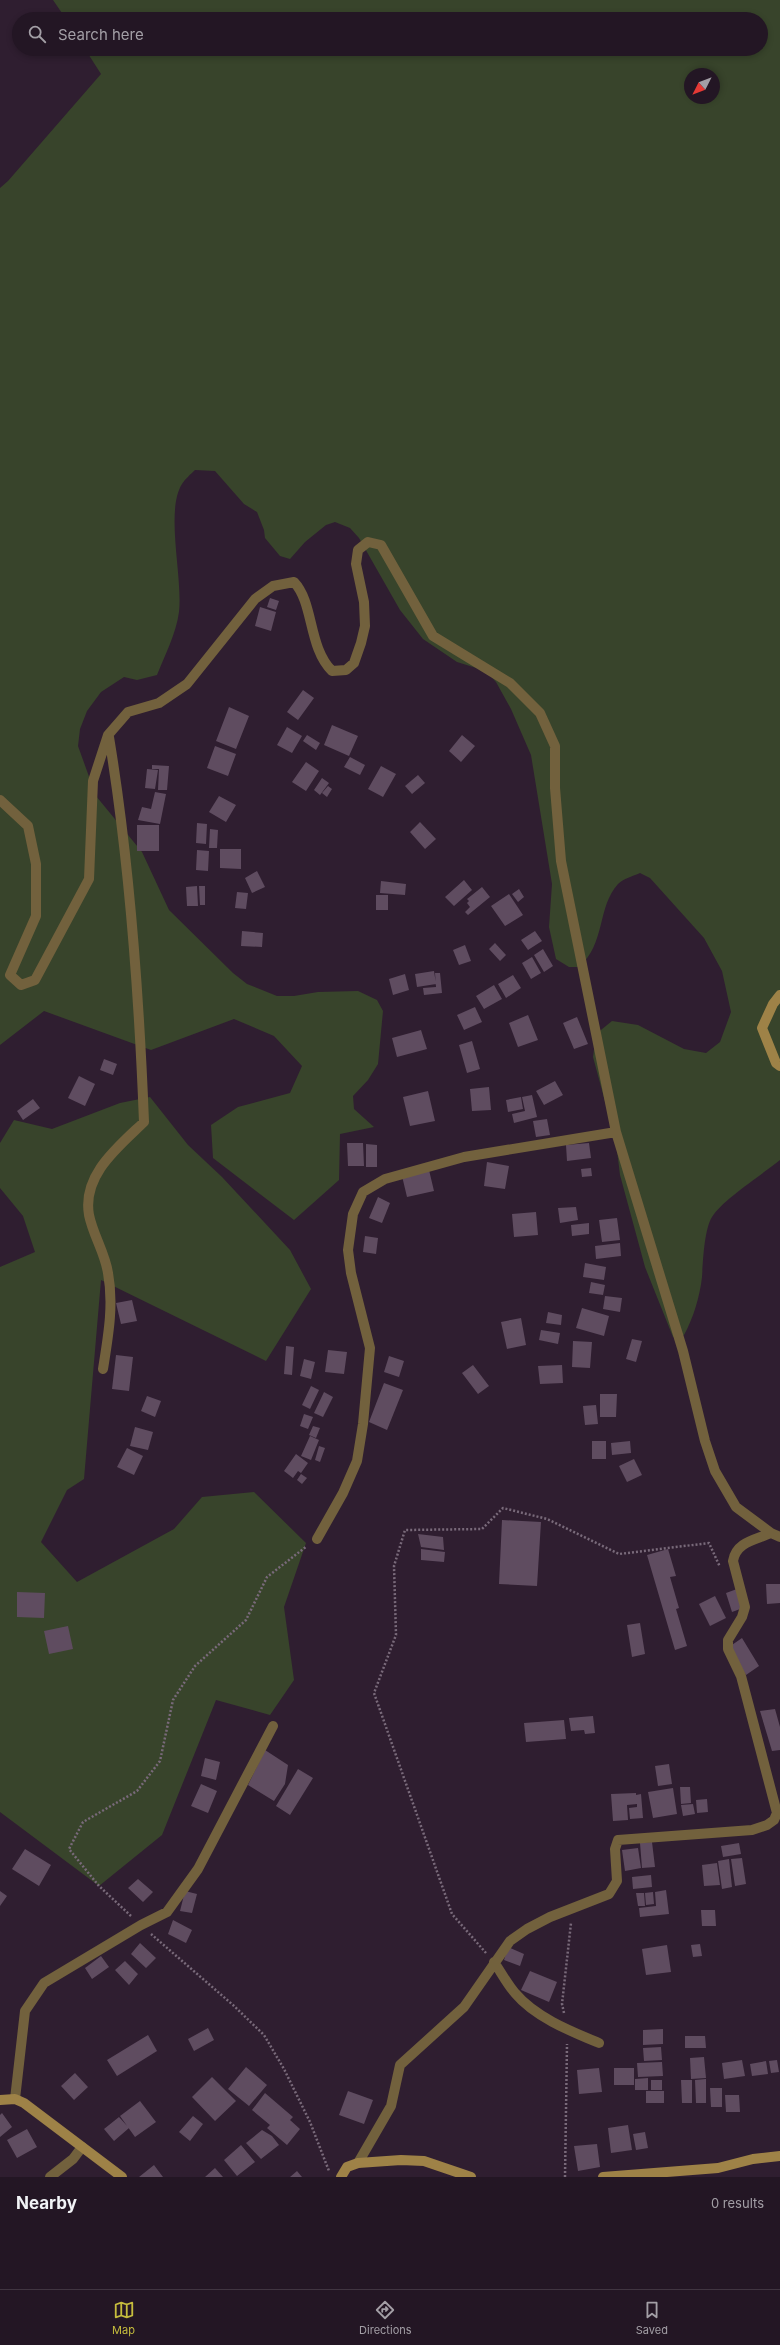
<!DOCTYPE html>
<html lang="en">
<head>
<meta charset="utf-8">
<style>
	:root { --surface:#231624; --page:#2f2331; --text:#f1f3f6; --muted:#a39fa6; --line:#403541; --accent:#c5bc3d }
	body { margin:0; font-family:Inter,sans-serif; background:var(--page); color:var(--text) }
	.compass { position:absolute; left:684px; top:68px; width:36px; height:36px; border-radius:50%; background:var(--surface); box-shadow:0 2px 6px #0003; rotate:228deg }
	.list { margin:0; padding:0; list-style:none }
	h2 { display:flex; justify-content:space-between; align-items:center; height:52px; margin:0; padding:0 16px; font-size:17px }
	h2 small { font-size:13px; font-weight:400; color:var(--muted) }
	.icon { flex:none; width:22px; height:22px; fill:none; stroke:currentColor; stroke-width:2; stroke-linecap:round; stroke-linejoin:round }
	.map { position:relative; flex:none; width:780px; height:2177px; overflow:hidden }
	.search { position:absolute; background:var(--surface); box-shadow:0 2px 6px #0003; left:12px; right:12px; top:12px; height:44px; display:flex; align-items:center; gap:10px; box-sizing:border-box; padding:0 14px; border-radius:22px; color:var(--muted); font-size:15px }
	.sheet { height:112px; background:var(--surface) }
	nav { display:flex; justify-content:space-around; align-items:center; box-sizing:border-box; height:56px; border-top:1px solid var(--line); background:var(--surface); font-size:11px; color:var(--muted) }
	nav a { display:grid; justify-items:center; gap:2px }
	nav .on { color:var(--accent) }
	.map>svg:first-child { display:block }
</style>
</head>
<body>
<div class="map">
<svg width="780" height="2177" viewBox="0 0 780 2177">
	<rect width="100%" height="100%" fill="#2f1e30"/>
	<path fill="#38442b" fill-rule="evenodd" d="M53,0H780V1160C763,1174 722,1200 712,1217C704,1230 703,1262 702,1277C700,1296 693,1319 684,1335L673,1337L645,1267L620,1175L616,1142L593,1057L596,1034L612,1021L638,1025L684,1049L706,1053L720,1042L731,1012L722,971L704,938L650,878L640,873C633,876 623,879 618,884C597,907 606,943 579,967H569L556,959L549,927L552,884L531,755L511,709L496,682L486,671L457,662L423,639L400,610L359,538L350,528L335,522L326,525L305,542L290,559L280,556L265,538L264,530L257,512L244,504L215,471L195,470C191,474 185,479 182,484C165,511 183,577 179,612C176,634 165,655 157,675L137,680L124,677L101,692L87,711L80,729L78,746L96,796L142,852L169,910L233,973L247,984L277,996H294L318,992L358,991L377,1000L383,1011L378,1064L368,1080L353,1096L354,1109L374,1127L340,1134L339,1180L294,1220L213,1158L211,1125L238,1107L290,1093L302,1066L274,1036L234,1019L151,1050L44,1011L0,1045V188L8,181L101,74L85,49H761V19H66ZM690,74H714V98H690Z
		M150,1097L188,1145L222,1177L290,1250L311,1289L266,1361L101,1280L84,1479L67,1490L41,1542L77,1582L174,1529L202,1497L254,1492L306,1543L284,1607L294,1680L270,1715L216,1700L162,1835L99,1886L0,1812V1267L35,1252L23,1216L0,1188V1143L14,1120L52,1129L120,1103Z"/>
	<path fill="#5f4c60" d="M270,598L279,601L276,610L267,607Z
		M260,607L276,612L271,631L255,626Z
		M303,690L314,698L298,720L287,712Z
		M229,707L249,716L236,749L216,741Z
		M332,725L358,736L349,756L324,745Z
		M287,727L302,736L292,753L277,745Z
		M307,735L320,743L316,750L303,741Z
		M462,735L475,746L461,762L449,751Z
		M215,746L236,754L228,776L207,768Z
		M350,757L365,765L360,775L344,767Z
		M306,762L319,771L306,791L292,782Z
		M152,765L169,766L167,790H158L159,769H152Z
		M381,766L396,774L383,797L368,789Z
		M147,769L158,770L155,789L145,788Z
		M418,775L425,783L412,794L405,786Z
		M322,778L329,783L320,795L314,790Z
		M328,786L332,789L327,797L322,793Z
		M155,792L166,794L160,824L138,820L142,807L151,809Z
		M219,796L236,805L226,822L209,812Z
		M420,822L436,839L425,849L410,832Z
		M197,823L207,824L206,844L196,843Z
		M137,825H159V851H137Z
		M210,829L218,830L217,848H209Z
		M220,849H241V869L220,868Z
		M197,850L209,851L208,871L196,870Z
		M257,871L265,887L252,893L245,878Z
		M464,880L472,890L454,906L445,897Z
		M381,881L406,884L405,895L380,893Z
		M197,886L198,906H187L186,887Z
		M199,886H205V905H200Z
		M482,887L490,897L468,915L465,912L470,907L467,903L469,901L467,899Z
		M519,889L524,897L518,902L512,894Z
		M237,892L248,893L246,909L235,908Z
		M509,894L523,915L505,926L491,906Z
		M376,895H388V910H376Z
		M242,931L263,933L262,947L241,946Z
		M535,931L542,941L528,950L521,940Z
		M495,943L506,955L500,961L489,949Z
		M465,945L471,961L459,965L453,950Z
		M543,949L553,966L544,972L534,955Z
		M532,957L541,973L531,979L522,963Z
		M434,971L436,984L417,987L415,974Z
		M435,973H440L442,993L424,995L423,988L436,987Z
		M405,974L409,990L393,995L389,979Z
		M513,975L521,988L506,998L498,984Z
		M494,985L502,999L484,1009L476,996Z
		M475,1007L482,1022L464,1030L457,1015Z
		M528,1015L538,1040L518,1047L509,1023Z
		M577,1017L588,1044L574,1049L563,1023Z
		M421,1030L427,1049L397,1057L392,1038Z
		M472,1041L480,1069L467,1073L459,1045Z
		M104,1059L117,1064L113,1075L100,1070Z
		M79,1076L95,1084L85,1106L68,1098Z
		M555,1081L563,1095L544,1105L536,1091Z
		M489,1087L491,1110L472,1111L470,1089Z
		M428,1091L435,1121L410,1126L403,1097Z
		M532,1095L537,1117L514,1123L512,1114L525,1111L522,1097Z
		M521,1097L523,1109L508,1112L506,1100Z
		M33,1099L40,1108L23,1120L17,1111Z
		M547,1119L550,1135L536,1137L533,1121Z
		M347,1143H363L364,1166H348Z
		M589,1143L591,1158L567,1161L566,1145Z
		M366,1144L377,1145V1167H366Z
		M487,1162L509,1166L505,1189L484,1186Z
		M591,1168L592,1176L582,1177L581,1169Z
		M429,1170L434,1191L407,1197L402,1176Z
		M378,1197L390,1203L382,1223L369,1218Z
		M576,1207L578,1220L560,1223L558,1208Z
		M536,1212L538,1235L514,1237L512,1214Z
		M617,1218L620,1240L602,1242L599,1220Z
		M589,1223V1234L572,1236L571,1225Z
		M365,1236L378,1238L376,1254L363,1252Z
		M620,1243L621,1256L596,1259L595,1246Z
		M585,1263L606,1267L604,1280L583,1277Z
		M591,1282L605,1285L603,1295L589,1293Z
		M605,1296L622,1298L620,1312L603,1309Z
		M132,1300L137,1321L121,1324L116,1303Z
		M582,1308L609,1316L604,1336L576,1328Z
		M548,1312L562,1315L561,1325L546,1323Z
		M521,1318L526,1345L507,1349L501,1322Z
		M541,1330L560,1333L558,1344L539,1340Z
		M632,1339L642,1341L636,1362L626,1359Z
		M573,1341L592,1342L590,1368L572,1367Z
		M286,1346L294,1347L292,1375L284,1374Z
		M328,1350L347,1352L344,1374L325,1372Z
		M116,1355L133,1357L129,1391L112,1389Z
		M389,1356L404,1361L399,1377L384,1372Z
		M304,1359L315,1362L311,1379L300,1376Z
		M473,1365L489,1386L478,1394L462,1373Z
		M562,1365L563,1383L540,1384L538,1366Z
		M384,1383L403,1390L387,1430L369,1422Z
		M311,1386L319,1390L310,1409L302,1405Z
		M324,1392L333,1397L323,1417L314,1413Z
		M600,1394H617L616,1417H600Z
		M147,1396L161,1401L155,1417L141,1411Z
		M596,1405L598,1424L585,1425L583,1406Z
		M304,1414L313,1417L308,1429L300,1426Z
		M313,1426L320,1428L316,1438L309,1435Z
		M135,1427L153,1432L148,1450L130,1446Z
		M310,1436L319,1440L311,1460L301,1456Z
		M592,1441H606V1459H592Z
		M630,1441L631,1453L612,1455L611,1443Z
		M319,1446L325,1448L320,1462L315,1460Z
		M127,1448L143,1456L134,1475L117,1467Z
		M296,1454L308,1463L301,1473L298,1471L293,1478L284,1471Z
		M634,1459L642,1475L627,1482L619,1466Z
		M301,1474L307,1478L302,1484L297,1480Z
		M502,1520L541,1522L537,1586L499,1584Z
		M418,1534L443,1537L444,1550L421,1547Z
		M421,1549L445,1552L444,1562L421,1560Z
		M668,1549L676,1576L670,1577L679,1608L676,1609L687,1646L675,1650L647,1555Z
		M766,1584H780V1603L767,1604Z
		M737,1589L743,1608L732,1612L726,1593Z
		M17,1592L45,1593L44,1618L17,1617Z
		M715,1596L726,1618L710,1626L699,1604Z
		M640,1623L645,1654L632,1657L627,1625Z
		M68,1626L73,1649L49,1654L44,1631Z
		M742,1638L759,1666L746,1675L729,1647Z
		M775,1709L780,1727V1750L772,1751L760,1711Z
		M593,1716L595,1733L585,1734L584,1730L571,1731L569,1718Z
		M564,1720L566,1739L526,1742L524,1723Z
		M265,1750L288,1765L285,1784L274,1801L248,1785Z
		M205,1758L220,1762L216,1780L201,1776Z
		M669,1764L672,1784L658,1786L655,1766Z
		M298,1769L313,1778L290,1815L276,1806Z
		M201,1784L217,1791L208,1813L191,1806Z
		M680,1787H690L691,1803L681,1804Z
		M673,1788L677,1814L653,1818L648,1792Z
		M636,1793V1795L641,1794L643,1818L630,1819L629,1808L637,1807V1804L627,1805L628,1820L613,1821L611,1794Z
		M707,1799L708,1812L697,1813L696,1800Z
		M693,1804L695,1814L683,1816L681,1805Z
		M652,1842L655,1867L642,1868L640,1843Z
		M739,1843L741,1854L723,1857L721,1846Z
		M638,1848L641,1868L625,1871L622,1850Z
		M25,1849L51,1865L39,1886L12,1869Z
		M742,1858L746,1884L735,1886L731,1859Z
		M729,1859L732,1887L722,1889L718,1861Z
		M717,1863L720,1885L704,1886L702,1865Z
		M651,1875L652,1887L633,1889L632,1877Z
		M138,1879L153,1892L143,1902L128,1888Z
		M666,1890L669,1914L640,1917L639,1908L656,1906L655,1892Z
		M0,1891L7,1896L0,1906Z
		M185,1891L197,1894L192,1913L180,1911Z
		M653,1892L654,1904L646,1905L645,1893Z
		M636,1893H644L645,1906H638Z
		M701,1910H715L716,1926H702Z
		M173,1920L192,1930L186,1943L168,1934Z
		M140,1943L156,1958L146,1968L131,1954Z
		M700,1944L702,1956L693,1957L691,1945Z
		M667,1945L671,1972L646,1975L642,1949Z
		M508,1947L524,1954L520,1966L504,1960Z
		M101,1956L109,1967L92,1979L85,1968Z
		M125,1961L138,1974L129,1985L115,1970Z
		M530,1971L557,1982L549,2002L521,1990Z
		M208,2028L214,2040L194,2051L188,2039Z
		M663,2029V2044L643,2045V2030Z
		M148,2035L157,2051L117,2076L107,2060Z
		M685,2036H705L706,2048H685Z
		M661,2047L662,2060L644,2061L643,2048Z
		M704,2057L706,2078L691,2079L690,2058Z
		M742,2060L745,2076L724,2079L722,2063Z
		M777,2060L779,2072L771,2073L769,2061Z
		M766,2061L768,2074L752,2076L750,2064Z
		M662,2062L663,2076L638,2077L637,2063Z
		M246,2067L267,2085L249,2106L228,2089Z
		M599,2068L602,2092L579,2094L577,2070Z
		M614,2068H634V2085H614Z
		M75,2073L88,2087L74,2100L61,2086Z
		M212,2077L236,2101L215,2121L192,2097Z
		M648,2078V2090H635V2079Z
		M706,2079V2103H696L695,2080Z
		M651,2080H662V2090H651Z
		M681,2080H692V2103H682Z
		M710,2088H722V2107H711Z
		M348,2091L373,2100L364,2124L339,2115Z
		M646,2091H664V2103H646Z
		M265,2093L293,2117L290,2120L300,2129L287,2145L267,2128L270,2125L252,2110Z
		M725,2095H739L740,2112H726Z
		M140,2101L156,2122L135,2137L120,2116Z
		M2,2113L12,2127L0,2137V2115Z
		M193,2116L203,2124L190,2141L179,2132Z
		M119,2117L129,2128L114,2141L104,2129Z
		M628,2125L632,2150L611,2153L608,2128Z
		M27,2129L37,2147L17,2158L7,2140Z
		M262,2130L272,2136L279,2145L261,2159L246,2143Z
		M645,2132L648,2148L636,2150L633,2134Z
		M597,2144L600,2167L578,2171L574,2146Z
		M241,2145L255,2162L237,2176L224,2160Z
		M154,2165L163,2177H139Z
		M215,2168L223,2177H205Z
		M297,2171L302,2177H290Z"/>
	<g fill="none" stroke-linecap="round" stroke-linejoin="round">
		<path stroke="#796a7a" stroke-width="2.5" stroke-dasharray="2 2" stroke-linecap="butt" d="M131,1916L99,1886L69,1849L83,1822L137,1791L160,1761L173,1700L195,1666L246,1620L267,1577L307,1546
			M151,1934L233,2005L264,2035L284,2069L310,2122L329,2171
			M486,1953L452,1914L374,1693L396,1635L394,1566L405,1530L482,1529L503,1508L547,1519L619,1554L709,1543L720,1567
			M564,2013L562,2004L571,1923
			M565,2177L567,2044"/>
		<path stroke="#72613d" stroke-width="10" d="M0,800L28,826L36,864V916L10,975L21,985L35,980L89,879L93,781L108,735L128,712L159,703L187,684L255,599L273,586L294,582C314,603 308,647 332,671L346,670L354,663L361,643L365,626L364,602L356,564L358,550L368,542L381,545L433,636L510,683L540,713L555,746V788L561,861L616,1132L683,1351L705,1441L715,1471L736,1507L771,1533L780,1537
			M103,1369C108,1337 114,1305 108,1273C105,1253 93,1235 89,1215C82,1175 118,1147 144,1122C139,993 130,864 109,737
			M317,1539L343,1493L357,1461L363,1424L370,1348L351,1273L348,1250L353,1214L363,1192L385,1179L464,1157L616,1132
			M494,1962C501,1972 507,1984 515,1993C535,2017 570,2031 599,2043
			M15,2099L25,2011L44,1983L141,1925L167,1912L198,1869L273,1726
			M358,2163L391,2106L400,2065L464,2007L510,1941L527,1929L550,1917L609,1894L617,1881L615,1849L618,1840L752,1830L767,1825L774,1820L777,1813L741,1676L728,1649V1640L742,1617L745,1607L733,1561C736,1542 755,1540 771,1533
			M50,2177L73,2159L82,2147"/>
		<path stroke="#9e8247" stroke-width="10" d="M780,995L773,1004L762,1028L776,1063L780,1066
			M0,2100L15,2099L24,2103L122,2177
			M341,2177L347,2167L358,2163L401,2160L424,2161L471,2177
			M603,2177L718,2168L753,2159L780,2156"/>
	</g>
</svg>
<svg class="compass" viewBox="-18 -18 36 36"><path d="M0-13l5 13h-10z" fill="#e53935"/><path d="M0 13l5-13h-10z" fill="#a39fa6"/></svg>
<div class="search"><svg class="icon" aria-label="search" viewBox="0 0 24 24"><circle cx="10" cy="10" r="6"/><path d="M15 15l6 6"/></svg>Search here</div>
</div>
<section class="sheet">
<h2>Nearby<small>0 results</small></h2>
<ul class="list">
</ul>
</section>
<nav>
<a class="on"><svg class="icon" aria-label="map" viewBox="0 0 24 24"><path d="M3 6l6-2 6 2 6-2v14l-6 2-6-2-6 2zM9 4v14M15 6v14"/></svg>Map</a>
<a><svg class="icon" aria-label="directions" viewBox="0 0 24 24"><path d="M12 3l9 9-9 9-9-9zM9 14v-3h6M13 9l2 2-2 2"/></svg>Directions</a>
<a><svg class="icon" aria-label="saved" viewBox="0 0 24 24"><path d="M7 4h10v16l-5-4-5 4z"/></svg>Saved</a>
</nav>
</body>
</html>
